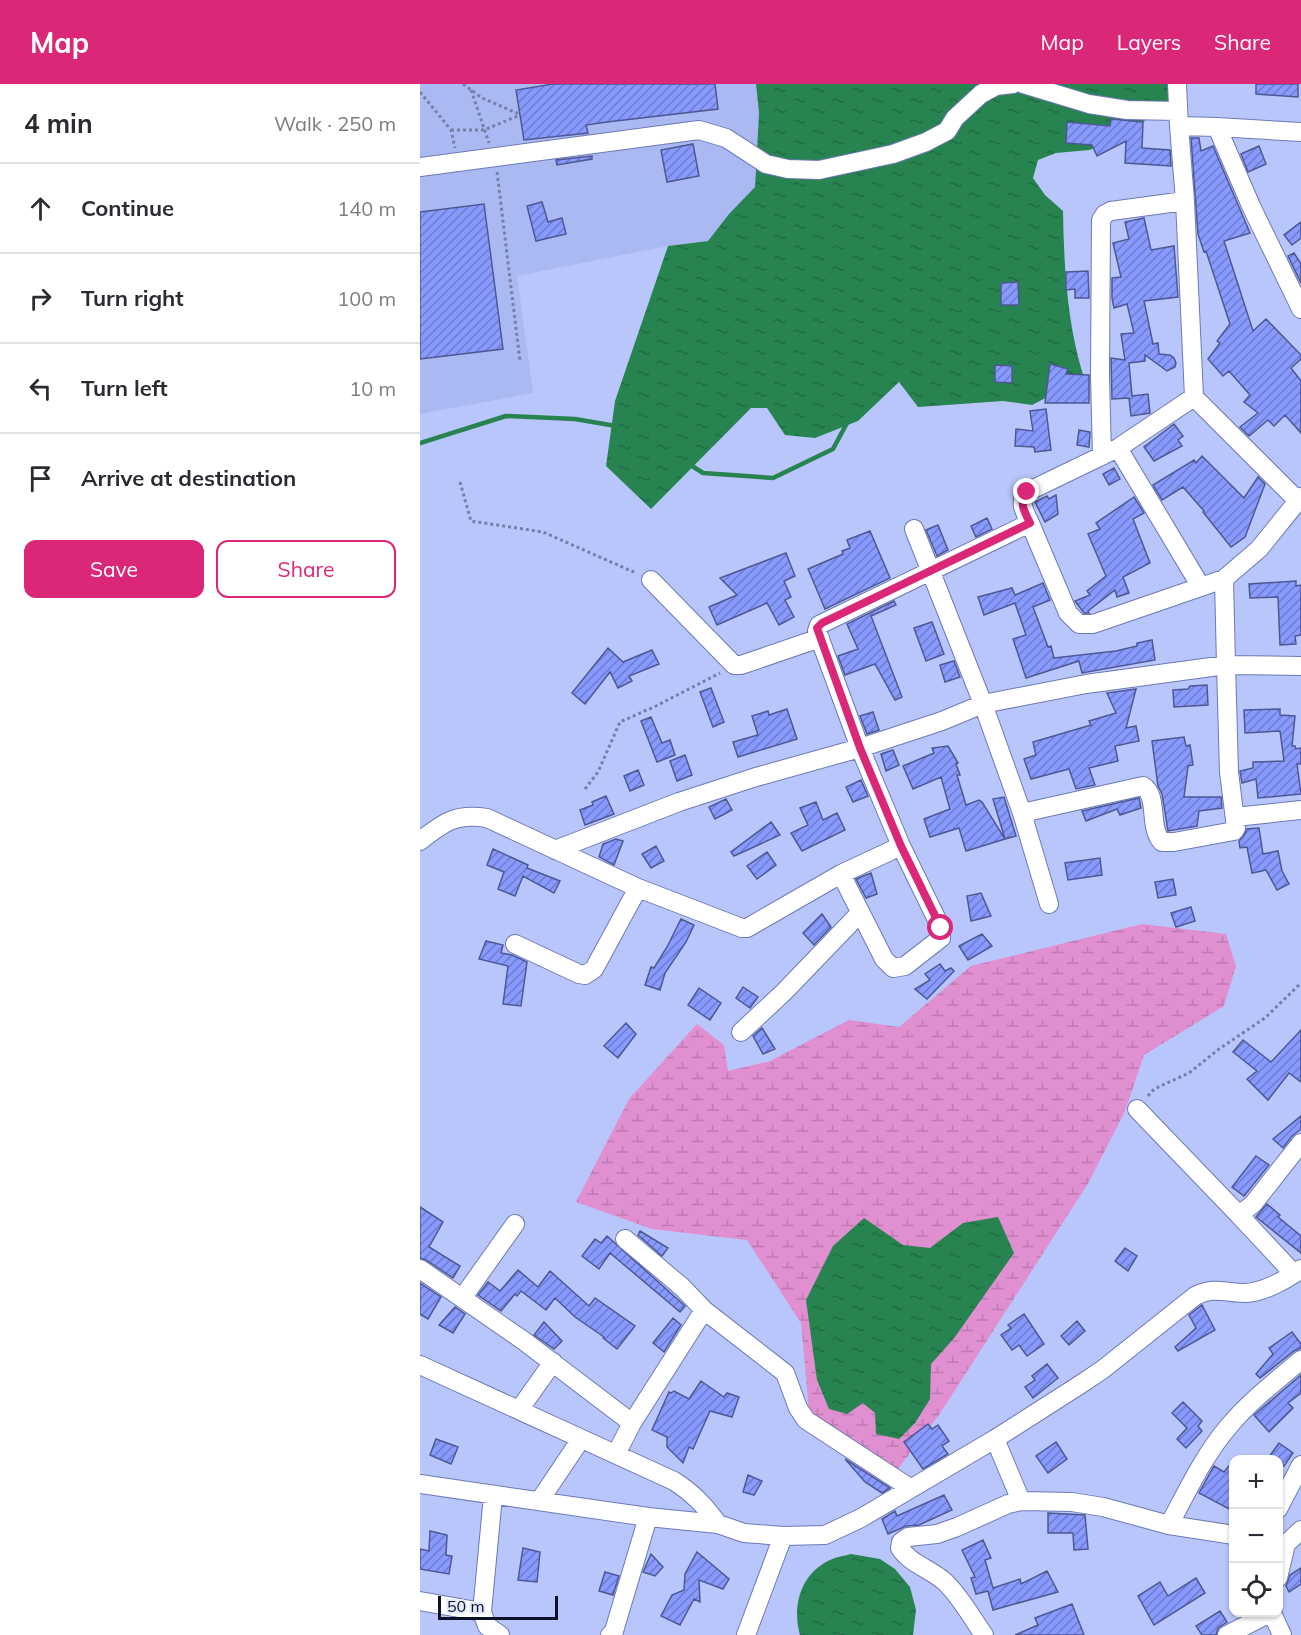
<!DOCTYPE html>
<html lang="en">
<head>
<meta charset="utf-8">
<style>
	:root { --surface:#fff; --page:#f7f7f7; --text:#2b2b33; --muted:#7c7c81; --line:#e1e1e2; --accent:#db2777 }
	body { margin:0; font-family:Mulish,sans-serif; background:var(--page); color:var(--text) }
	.controls { position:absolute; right:18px; bottom:18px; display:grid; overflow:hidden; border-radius:12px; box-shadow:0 2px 4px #0004 }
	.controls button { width:54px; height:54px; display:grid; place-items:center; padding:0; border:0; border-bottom:2px solid var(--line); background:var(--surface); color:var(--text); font:30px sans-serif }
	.scale { position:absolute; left:18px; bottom:15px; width:120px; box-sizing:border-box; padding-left:6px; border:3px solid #0d1128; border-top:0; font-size:16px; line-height:21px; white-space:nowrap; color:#0d1128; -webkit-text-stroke:4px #e3e9fd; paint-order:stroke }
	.stop { position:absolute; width:18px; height:18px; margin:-14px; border:4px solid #db2777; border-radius:50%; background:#fff }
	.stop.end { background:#db2777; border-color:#fff; box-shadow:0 2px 6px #0008 }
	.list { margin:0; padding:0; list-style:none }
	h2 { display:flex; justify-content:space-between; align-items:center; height:78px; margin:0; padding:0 24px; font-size:26px }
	h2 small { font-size:20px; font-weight:400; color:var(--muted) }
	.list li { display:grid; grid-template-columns:39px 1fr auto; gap:18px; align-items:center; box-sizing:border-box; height:90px; padding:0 24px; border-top:2px solid var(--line) }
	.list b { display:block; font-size:22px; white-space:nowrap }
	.list em { font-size:20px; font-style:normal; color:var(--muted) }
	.actions { display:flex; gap:12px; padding:18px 24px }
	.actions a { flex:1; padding:14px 0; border:2px solid var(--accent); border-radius:12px; text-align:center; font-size:21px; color:var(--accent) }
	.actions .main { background:var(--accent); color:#fff }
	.icon { flex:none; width:33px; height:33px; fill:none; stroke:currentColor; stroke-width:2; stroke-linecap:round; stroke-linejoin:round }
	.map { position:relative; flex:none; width:881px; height:1551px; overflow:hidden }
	header { display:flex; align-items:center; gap:36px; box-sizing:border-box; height:84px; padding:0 30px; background:var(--accent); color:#fff }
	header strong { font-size:28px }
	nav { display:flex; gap:33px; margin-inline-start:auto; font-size:21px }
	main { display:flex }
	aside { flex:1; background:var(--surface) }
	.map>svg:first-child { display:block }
</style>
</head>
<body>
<header>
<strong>Map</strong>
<nav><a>Map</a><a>Layers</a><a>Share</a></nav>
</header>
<main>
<aside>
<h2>4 min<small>Walk · 250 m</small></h2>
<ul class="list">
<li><svg class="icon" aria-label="ahead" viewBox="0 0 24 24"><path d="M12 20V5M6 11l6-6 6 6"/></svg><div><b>Continue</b></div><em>140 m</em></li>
<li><svg class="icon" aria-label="right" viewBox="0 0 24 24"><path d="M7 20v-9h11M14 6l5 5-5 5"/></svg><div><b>Turn right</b></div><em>100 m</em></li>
<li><svg class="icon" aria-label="left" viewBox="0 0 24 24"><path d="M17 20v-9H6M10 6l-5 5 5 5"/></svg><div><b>Turn left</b></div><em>10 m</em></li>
<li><svg class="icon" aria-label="arrive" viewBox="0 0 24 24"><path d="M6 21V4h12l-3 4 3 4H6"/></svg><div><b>Arrive at destination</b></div></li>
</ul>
<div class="actions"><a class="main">Save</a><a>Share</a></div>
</aside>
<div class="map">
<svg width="881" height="1551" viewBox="0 0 881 1551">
	<defs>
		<pattern id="wetland-marsh" width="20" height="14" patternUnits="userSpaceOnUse" patternTransform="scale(1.5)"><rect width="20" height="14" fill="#e08fd0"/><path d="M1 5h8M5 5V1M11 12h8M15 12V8" fill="none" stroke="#bf7ab3"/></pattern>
		<pattern id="water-ripples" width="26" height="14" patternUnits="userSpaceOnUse" patternTransform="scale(1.5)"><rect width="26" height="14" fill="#278450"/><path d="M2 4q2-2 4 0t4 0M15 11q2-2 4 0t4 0" fill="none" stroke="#206b42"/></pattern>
		<pattern id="building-hatch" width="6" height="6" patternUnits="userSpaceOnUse" patternTransform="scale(1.5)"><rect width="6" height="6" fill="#889afe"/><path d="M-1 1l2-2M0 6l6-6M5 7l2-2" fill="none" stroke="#6e7cce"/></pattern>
	</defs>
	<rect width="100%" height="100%" fill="#b9c6fb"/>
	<path fill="#abb9f3" d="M0,0H336L339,29L335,103L309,130L288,157L248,162L97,192L113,309L0,330Z"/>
	<path fill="url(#wetland-marsh)" d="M722,840L806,850L816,882L804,922L724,971L705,1027L669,1098L519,1331L474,1390L390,1337L381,1239L327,1156L232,1145L156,1118L209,1015L277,940L304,961L308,987L350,977L429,936L479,943L551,882Z"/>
	<path fill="url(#water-ripples)" d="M336,0H756L754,12L704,54L669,66L636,69L618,76L613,94L625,111L643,127C644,183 647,240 664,294L612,321L583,317L498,323L479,298L438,337L395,354L365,351L347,324H331L231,425L186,382L195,317L248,162L288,157L309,130L335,103L339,29Z
		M578,1133L594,1169L535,1253L511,1280L510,1315L495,1339L479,1355L456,1350L455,1329L443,1319L427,1330L409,1325L397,1296L386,1216L413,1162L444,1134L483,1161L510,1164L543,1139Z
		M431,1470L460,1475L475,1485L490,1503L496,1526L493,1551H380C372,1523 380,1491 408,1477C415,1473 424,1472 431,1470Z"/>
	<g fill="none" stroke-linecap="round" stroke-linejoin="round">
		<path stroke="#278450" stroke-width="4.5" d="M0,359L86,332L155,335L196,342
			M269,380L283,389L353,394L413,365L427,339"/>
	</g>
	<path fill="url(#building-hatch)" stroke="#4d5893" stroke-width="1.5" d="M133,0H295L298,25L187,38L166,41L168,49L104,56L96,6Z
		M836,0H878V13L836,10Z
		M691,35L723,38L722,64L750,66L751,82L705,79L706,57L677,72L672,61L646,59L647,38L690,42Z
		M771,54H779L781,67L793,62L830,149L804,157L833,247L846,235L881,271V275L871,284L881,297V349L865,331L854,342L848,336L829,352L820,343L838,329L824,318L830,311L809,287L803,292L788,275L800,259L797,257L810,240L786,167L784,168L778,150Z
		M273,60L279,92L247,98L241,66Z
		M839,62L846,80L828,88L821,70Z
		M172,72V75L137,81L136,76Z
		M122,118L128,138L142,134L146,150L116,157L107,122Z
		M64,120L83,265L0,275V128Z
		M724,134L731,166L754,162L758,213L724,217L733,260L738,259L739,270L750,271L754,274L756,279L755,283L747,287L725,271V277L709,279L712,312L728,310L730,329L711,332L709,314L692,315L691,274L705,276L701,250L714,249L707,220L694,224L692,214V194L701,193L693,159L709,155L705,138Z
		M881,138V154L872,161L864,151Z
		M874,169L881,180V199L868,172Z
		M668,187L669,214H655V205L646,206V188Z
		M598,198L599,221H581V199Z
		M630,280L648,285L646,290L669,291V319H625Z
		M575,281L592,282V299L575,298Z
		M626,325L631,366L615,368L614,363L595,362L596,345L613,347L610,327Z
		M754,340L763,352L758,356L762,362L734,377L724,363Z
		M659,346L670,348L669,363L657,361Z
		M782,372L824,414L838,393L845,400L825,453L811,463L783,428L784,427L763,403L742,416L733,401L774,376L776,379Z
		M694,384L700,395L689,401L683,390Z
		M636,411L638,430L625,438L615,418L627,412L629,415Z
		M714,413L724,429L713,435L730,479L703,493L709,509L697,513L695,506L668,527L669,529H664L655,517L670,511L667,507L686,492L668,450L680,445L676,439Z
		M567,434L572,445L556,453L551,442Z
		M518,441L528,466L517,472L506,446Z
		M450,447L470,494L405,525L388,485L423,470L422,467L430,464L427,456Z
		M366,469L375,492L364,497L371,513L365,516L374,533L359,541L347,519L297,541L289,523L317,511L300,494Z
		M876,497V502L881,501V551L875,552L876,560L860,561L858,513L830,514L829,500Z
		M623,499L630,516L613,523L628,563L631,562L634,574L696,567L717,562V559L732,556L735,576L662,589L659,577L606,594L593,555L606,551L595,519L564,531L558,513L592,504L595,511Z
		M474,517L476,521L451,532L482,613L475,616L455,580L425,591L418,572L438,565L427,540Z
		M512,538L524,570L506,577L494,544Z
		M188,564L203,578L232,566L239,580L209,592L212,597L198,604L190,588L165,620L152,609Z
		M534,577L540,593L525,598L520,581Z
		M787,601L788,621L754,623L753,606L768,605L770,602Z
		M291,604L304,638L293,643L280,608Z
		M716,605L706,644L716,642L719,657L695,662L698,677L669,684L675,701L656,705L649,685L611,695L604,675L616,671L613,658L671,641L669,637L696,629L687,609Z
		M367,625L377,655L318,673L313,658L338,651L332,632L348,627L349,631Z
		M860,625V631L875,632L872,662H875L876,665L881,664V680H877L881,710L838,714L836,695L822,699L820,687L833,684V678L864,677L860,647L825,649L824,626Z
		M453,628L459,646L447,650L440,632Z
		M231,633L242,659L250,656L255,671L237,678L221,637Z
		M764,653L766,662L770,661L773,681L768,682L764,713H801L802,724L779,727L777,742L748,747L742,710L738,702L732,657Z
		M528,662L538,679L536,680L540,691H537L546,721L559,716L562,718L585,755L546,767L539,744L510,753L504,735L530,725L521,693L493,705L483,682L514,669L512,664Z
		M473,666L479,681L466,687L461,670Z
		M265,671L272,691L257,697L250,677Z
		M218,686L224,701L210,707L204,692Z
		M441,696L448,712L433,718L426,703Z
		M186,712L194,730L165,741L160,726L173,721L172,718Z
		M584,713L596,752L585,755L573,715Z
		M719,714L721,724L700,731L697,725L666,737L662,727Z
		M306,715L312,726L295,735L289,723Z
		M396,718L403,736L417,729L425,746L382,767L371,749L388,741L380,724Z
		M351,738L360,751L314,772L311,768Z
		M839,744L843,770L858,767L862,787L869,800L857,806L846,786L832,789L827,763L820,764L819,757L823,753L827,745Z
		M196,755L203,757L194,781L179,773L183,760Z
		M236,762L244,777L231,784L222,770Z
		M73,765L108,781L107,784L140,797L134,809L103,792L95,812L78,805L84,788L67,781Z
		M347,768L356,781L337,795L327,782Z
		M680,774L682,791L648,796L645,779Z
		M451,789L457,810L446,814L436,795Z
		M753,795L756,811L738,814L735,798Z
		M561,809L571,832L551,837L547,812Z
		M771,823L775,837L756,843L751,829Z
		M402,830L411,843L394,861L383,849Z
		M261,835L274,841L266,858L245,889L240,906L225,901L231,883L234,884L247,863Z
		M562,850L572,862L548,876L539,862Z
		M66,857L83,861L81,869L92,871L107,878L101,922L83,920L88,882L59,875Z
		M520,880L525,887L531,884L534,887L507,915L495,905L510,896L505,890Z
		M323,903L338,913L330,924L316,914Z
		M279,904L301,919L290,936L268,921Z
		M206,939L216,950L198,974L184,962Z
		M342,944L355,965L343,970L333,952Z
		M881,946V998L869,989L848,1016L827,995L837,987L813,968L823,956L851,978Z
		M881,1032V1045L872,1052L863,1064L853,1055Z
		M836,1072L849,1081L824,1112L812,1103Z
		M847,1120L860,1131L858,1133L881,1152V1169L836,1133Z
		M0,1123L23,1138L9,1163L40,1182L33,1194L6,1176L0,1174Z
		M220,1147L248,1164L242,1172L218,1151Z
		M187,1152L265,1222L260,1228L190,1169L179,1185L162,1172L175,1155L181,1159Z
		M705,1164L717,1172L708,1187L695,1177Z
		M98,1186L118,1203L130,1187L169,1222L175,1214L215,1242L197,1265L183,1254L184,1253L155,1233L135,1214L126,1226L101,1207L97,1212L95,1210L81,1227L58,1211L68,1198L80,1207Z
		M0,1199L21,1213L8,1235L0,1230Z
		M782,1221L795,1246L758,1267L755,1263L776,1244L769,1231Z
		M35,1223L45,1230L33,1249L19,1241Z
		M604,1230L624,1260L607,1272L599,1261L592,1266L581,1251L591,1244L588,1241Z
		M253,1234L261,1241L244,1268L233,1259Z
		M657,1237L665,1247L649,1261L641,1252Z
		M124,1238L142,1257L134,1265L114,1251Z
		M872,1248L881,1260V1264L874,1267L840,1294L836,1290L853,1270L849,1264Z
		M627,1280L638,1294L613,1314L605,1303L615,1296L612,1292Z
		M881,1291V1309L868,1319L873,1324L849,1348L834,1331Z
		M281,1297L304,1313L307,1309L319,1313L312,1333L290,1327L273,1365L269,1363L263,1379L247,1363V1353L232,1346L249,1308L251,1309L254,1307L269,1315Z
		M763,1318L782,1337L778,1342L782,1347L766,1364L757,1355L767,1344L752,1329Z
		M508,1340L512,1345L518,1341L529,1357L522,1362L528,1370L503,1385L484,1358Z
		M16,1355L38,1363L31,1380L10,1371Z
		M636,1358L647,1375L628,1389L616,1372Z
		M859,1359L873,1369L864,1382L858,1379V1376L849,1373Z
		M425,1375L470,1404L462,1409L445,1398Z
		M813,1377V1427L779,1409L794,1382L804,1388Z
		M328,1391L342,1397L334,1411L323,1408Z
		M524,1411L532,1426L499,1441L486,1442L468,1450L462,1435L475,1427L477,1432Z
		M628,1429L665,1431L668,1465L654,1466L653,1449H628Z
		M10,1447L27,1451L26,1471L32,1472L29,1490L0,1485V1465L9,1467Z
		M563,1456L571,1474L565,1476L573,1504L600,1495L601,1500L627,1487L638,1508L573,1526L568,1507L556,1510L551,1494L555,1493L542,1466Z
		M103,1464L120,1468L117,1498L98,1496Z
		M277,1468L309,1495L303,1505L279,1496L280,1518L274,1515L260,1541L241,1532L252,1511L264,1506L265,1490Z
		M231,1470L243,1483L235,1492L223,1488Z
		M881,1484V1500L869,1508L866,1502L870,1491Z
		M185,1488L199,1492L193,1511L179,1507Z
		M776,1494L785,1509L734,1541L718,1512L740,1498L748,1512Z
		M652,1520L664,1551H595L618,1541L615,1534Z
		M800,1527L807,1538L798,1544L796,1551H782L776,1542Z"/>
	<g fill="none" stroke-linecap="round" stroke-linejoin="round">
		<defs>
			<path id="street" d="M603,0L669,20L707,26L758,27
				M757,0L759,42L797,43
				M759,42L765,117L774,313
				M881,48L797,43L831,122L881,225
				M0,83L279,46L306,54L346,80L368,85L399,86L473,70L506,58L527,47L535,34L561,10L576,2L593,0
				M698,364L781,503
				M682,372L680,292L681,136L685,130L691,127L765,117
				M610,439L648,529L659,540H673L804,495L839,465L881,413
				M494,445L563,620L602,729L723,702C739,712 728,743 742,758H754L814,747L816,744L809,688L806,581L881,582
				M231,496L314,581H321L400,554
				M602,729L629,820
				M815,733L881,726
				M0,757C24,738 36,729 67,734L218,804L322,844H327L421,790L481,762
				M135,766L259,718L336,693L440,664L522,637L563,620L666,600L806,581L804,495
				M421,790L464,875L473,884L485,882L521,854V844L481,762L440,664L397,547L399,541L610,439C605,428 598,419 607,408L698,364L774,313L878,417
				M95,860L159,890L165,891L174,885L218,804
				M321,948L364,908L440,829
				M717,1025L819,1131L833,1120L881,1059
				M819,1131L874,1190
				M205,1155L262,1203L284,1226L365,1289L378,1324L386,1336L490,1404
				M0,1185L104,1257L212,1339
				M43,1213L95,1140
				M0,1281L254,1397C273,1409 285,1422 298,1440
				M99,1326L133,1278
				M575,1355L601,1417
				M196,1370L212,1339L284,1226
				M0,1400L228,1433L298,1440L324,1449L363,1452L405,1451L441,1434L575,1355L658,1302L682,1286L775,1212C795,1202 804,1209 825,1209C844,1208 866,1196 881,1185
				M73,1412L62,1528L67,1542L80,1551
				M120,1416L161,1355
				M858,1425L881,1381
				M749,1441C767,1408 784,1371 809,1342C830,1317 856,1297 881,1276
				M858,1494L866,1460L881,1446
				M0,1517L62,1528
				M852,1529L862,1551
				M190,1551L194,1547L228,1433
				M326,1551L363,1452
				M564,1551C552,1534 540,1512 525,1498C511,1485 490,1480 480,1464L481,1458L488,1453L517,1450L537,1443L588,1420L601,1417L652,1418L683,1423L749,1441L814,1451
				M807,1551L852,1528"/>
		</defs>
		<use href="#street" stroke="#6d79b7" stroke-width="20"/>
		<path stroke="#757fa8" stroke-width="3" stroke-dasharray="3 3" stroke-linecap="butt" d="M43,0L62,14L99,30
			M51,6L69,59
			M0,8L31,46L35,64
			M31,46H64L100,31
			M77,88L100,277
			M40,398L51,437L123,448L216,489
			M165,705L178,688L200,638L236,622L300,589
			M728,1012L734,1005L769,989L799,965L845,934L881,899"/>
		<use href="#street" stroke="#fff" stroke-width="18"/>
	</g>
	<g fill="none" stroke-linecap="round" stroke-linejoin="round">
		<path stroke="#db2777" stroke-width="8" d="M521,844L481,762L440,664L397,544L402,539L610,439C605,428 598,419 607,408"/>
	</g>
</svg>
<div class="controls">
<button>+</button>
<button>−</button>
<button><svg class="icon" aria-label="locate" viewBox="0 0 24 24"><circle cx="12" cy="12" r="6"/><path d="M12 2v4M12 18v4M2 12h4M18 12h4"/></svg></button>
</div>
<div class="scale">50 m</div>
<div class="stop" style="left:521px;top:844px"></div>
<div class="stop end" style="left:607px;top:408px"></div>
</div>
</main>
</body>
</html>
